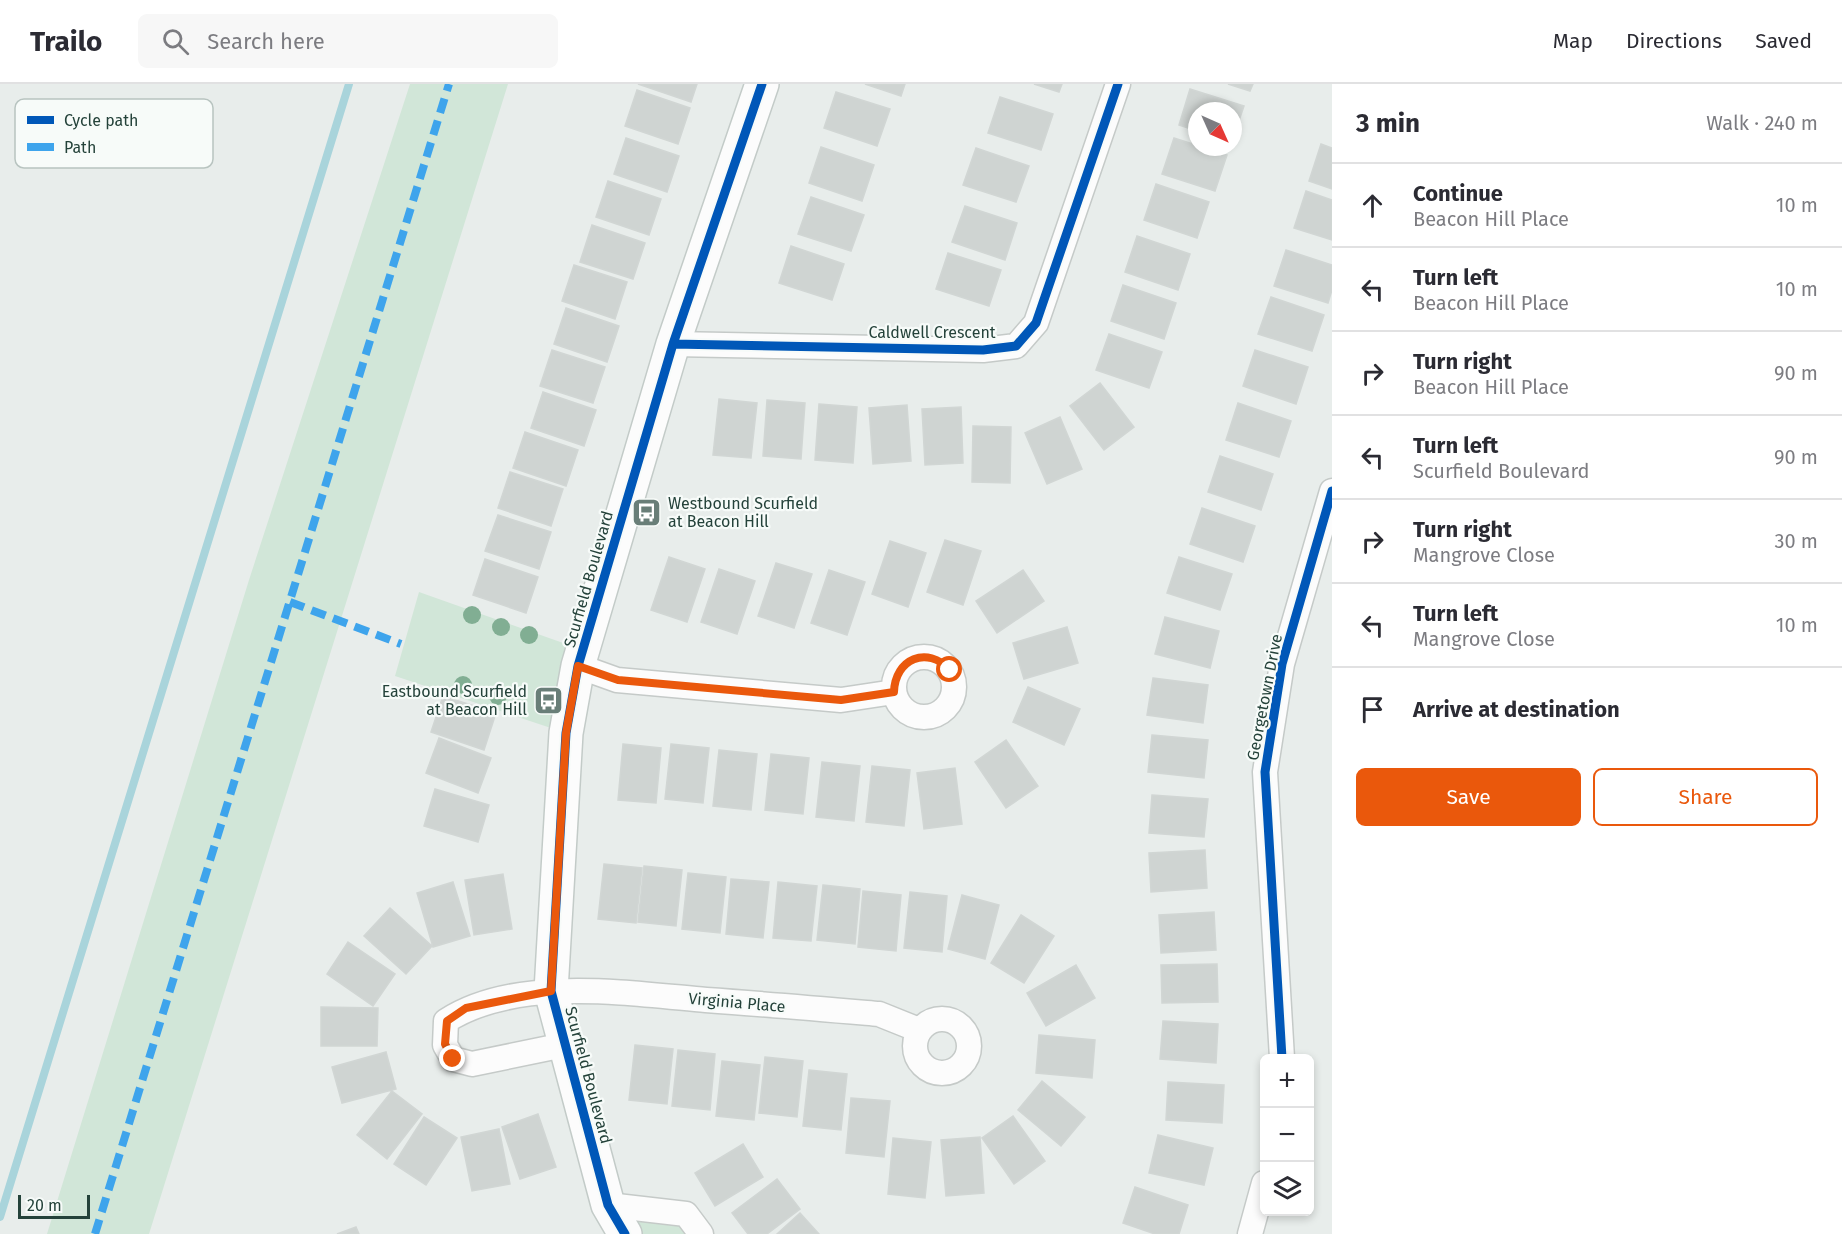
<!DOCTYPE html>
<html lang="en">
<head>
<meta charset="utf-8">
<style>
	:root { --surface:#fff; --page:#f7f7f7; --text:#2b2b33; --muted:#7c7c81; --line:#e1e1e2; --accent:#ea580c }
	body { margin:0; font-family:"Fira Sans",sans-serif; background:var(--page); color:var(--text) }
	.controls { position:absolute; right:18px; bottom:18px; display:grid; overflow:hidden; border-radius:9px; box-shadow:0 3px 9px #0003 }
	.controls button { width:54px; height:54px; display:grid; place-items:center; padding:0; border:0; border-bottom:2px solid var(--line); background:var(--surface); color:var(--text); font:30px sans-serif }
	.compass { position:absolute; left:1188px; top:18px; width:54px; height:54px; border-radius:50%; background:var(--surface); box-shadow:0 3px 9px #0003; rotate:135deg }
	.scale { position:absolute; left:18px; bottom:15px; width:72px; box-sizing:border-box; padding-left:6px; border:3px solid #24423a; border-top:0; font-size:16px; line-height:21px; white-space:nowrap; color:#24423a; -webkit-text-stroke:4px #f7fbf9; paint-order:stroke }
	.stop { position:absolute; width:18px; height:18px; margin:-14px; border:4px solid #ea580c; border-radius:50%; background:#fff }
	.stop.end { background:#ea580c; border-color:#fff; box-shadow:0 2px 6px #0008 }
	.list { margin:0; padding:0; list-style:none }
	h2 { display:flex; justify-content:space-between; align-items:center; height:78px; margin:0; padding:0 24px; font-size:26px }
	h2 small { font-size:20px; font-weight:400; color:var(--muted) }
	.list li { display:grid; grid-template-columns:39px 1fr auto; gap:18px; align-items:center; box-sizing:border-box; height:84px; padding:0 24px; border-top:2px solid var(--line) }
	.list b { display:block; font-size:22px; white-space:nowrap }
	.list p { margin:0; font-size:20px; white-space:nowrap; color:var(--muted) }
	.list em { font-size:20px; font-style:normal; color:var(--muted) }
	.actions { display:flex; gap:12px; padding:18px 24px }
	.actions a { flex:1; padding:14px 0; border:2px solid var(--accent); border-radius:9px; text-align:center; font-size:21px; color:var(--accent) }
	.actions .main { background:var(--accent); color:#fff }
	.icon { flex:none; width:33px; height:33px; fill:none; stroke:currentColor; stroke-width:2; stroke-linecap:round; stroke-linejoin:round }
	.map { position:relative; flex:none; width:1332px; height:1150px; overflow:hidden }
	header { display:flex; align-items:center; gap:36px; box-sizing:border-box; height:84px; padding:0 30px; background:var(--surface); border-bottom:2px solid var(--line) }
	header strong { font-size:28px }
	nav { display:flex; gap:33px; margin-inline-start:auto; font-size:21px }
	.search { width:420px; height:54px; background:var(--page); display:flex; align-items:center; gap:15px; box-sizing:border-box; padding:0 21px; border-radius:9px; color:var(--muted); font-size:22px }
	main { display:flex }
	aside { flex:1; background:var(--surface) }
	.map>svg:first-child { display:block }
</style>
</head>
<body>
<header>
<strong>Trailo</strong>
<div class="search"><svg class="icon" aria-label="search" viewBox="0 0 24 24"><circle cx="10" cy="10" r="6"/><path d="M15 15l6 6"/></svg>Search here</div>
<nav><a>Map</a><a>Directions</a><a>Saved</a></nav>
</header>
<main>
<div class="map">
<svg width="1332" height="1150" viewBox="0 0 1332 1150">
	<rect width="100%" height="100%" fill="#e8edeb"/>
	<path fill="#d1e6d8" d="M410,0H508L149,1150H47L249,496Z
		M419,508L583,566L566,649L395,592Z
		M608,1121L686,1130L701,1150H625Z"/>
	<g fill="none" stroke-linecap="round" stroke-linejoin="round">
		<path stroke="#a9d4db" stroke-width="8" d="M0,1133L349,0"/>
	</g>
	<path fill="#cfd4d2" stroke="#d1d6d4" stroke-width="1.5" d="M638,0H697L691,18Z
		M865,0H905L901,12Z
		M1034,0H1062L1059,8Z
		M1228,0H1253L1250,7Z
		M1190,5L1244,22L1233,54V27H1197V47L1179,41Z
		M637,6L690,24L678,60L625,42Z
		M836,8L890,25L877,62L824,44Z
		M1000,13L1053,30L1041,66L988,49Z
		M626,54L679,72L667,108L614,90Z
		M1174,54L1227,71L1215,107L1162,90Z
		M1321,60L1332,64V105L1309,97Z
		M821,63L874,81L862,117L809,99Z
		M976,64L1029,82L1016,118L963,101Z
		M608,97L661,115L649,151L596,133Z
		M1156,100L1209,118L1197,154L1144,136Z
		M1306,107L1332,116V156L1294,144Z
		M811,113L864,131L851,167L798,150Z
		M965,122L1017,139L1005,176L952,158Z
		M592,141L645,159L633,195L580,178Z
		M1137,152L1190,170L1178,206L1125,188Z
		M791,162L844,180L832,216L779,199Z
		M1286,166L1332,181V206L1328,219L1274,202Z
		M948,169L1001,186L989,222L936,205Z
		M574,181L627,198L615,235L562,217Z
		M1123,201L1176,219L1164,255L1111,237Z
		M1271,213L1324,231L1312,267L1258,250Z
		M566,224L619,242L607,278L554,260Z
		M1109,250L1162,268L1149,304L1096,286Z
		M552,266L605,283L593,319L540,302Z
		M1255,266L1308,283L1296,320L1243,302Z
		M1100,299L1134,343L1104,366L1070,322Z
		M543,308L596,326L584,362L531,344Z
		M719,315L757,319L751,374L713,371Z
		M767,316L805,319L801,375L763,372Z
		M1238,319L1291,337L1279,373L1226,356Z
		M819,320L857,323L853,379L815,376Z
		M907,321L911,377L873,380L869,324Z
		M961,323L963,379L925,381L922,325Z
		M1060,333L1082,385L1047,400L1025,349Z
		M973,342L1011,343L1010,399L972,398Z
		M525,348L578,366L566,402L513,384Z
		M1220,372L1273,390L1261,426L1208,408Z
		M510,388L563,405L551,442L498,424Z
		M1202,424L1255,442L1243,478L1190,460Z
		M498,431L551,448L539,485L485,467Z
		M945,456L981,467L963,521L927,508Z
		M890,457L926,469L908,523L872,510Z
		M669,473L705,485L687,538L651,526Z
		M1179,473L1232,490L1220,526L1167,509Z
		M485,475L538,493L526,529L473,511Z
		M776,479L812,490L794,544L758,532Z
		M719,485L755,497L737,550L701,538Z
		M829,486L865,498L847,551L811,539Z
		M1023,486L1044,517L997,549L976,517Z
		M1165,533L1219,547L1210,584L1155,570Z
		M1067,543L1078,579L1024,595L1013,559Z
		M1153,594L1208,601L1203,639L1147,631Z
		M1028,603L1080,625L1064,661L1013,638Z
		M443,612L496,629L484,666L431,648Z
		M1152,651L1208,656L1204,694L1148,688Z
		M439,654L491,674L478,709L426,689Z
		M1006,656L1038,702L1006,724L975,678Z
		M623,660L661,664L656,719L618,716Z
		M671,660L709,664L703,719L665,715Z
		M719,666L757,670L751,726L713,722Z
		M771,670L809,674L803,730L765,726Z
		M822,678L860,682L854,737L816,733Z
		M872,682L910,686L904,742L866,738Z
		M955,684L962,740L924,745L917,689Z
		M435,705L489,721L478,758L424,742Z
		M1152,711L1208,715L1204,753L1149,749Z
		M1205,766L1207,804L1151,808L1149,769Z
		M604,780L642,784L636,839L598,835Z
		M644,782L682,786L676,842L638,838Z
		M688,789L726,793L720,849L682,845Z
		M503,790L512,845L474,851L465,796Z
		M731,795L769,798L763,854L726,850Z
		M453,798L470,852L433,863L417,809Z
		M778,798L817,802L811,857L773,854Z
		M823,801L860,805L855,860L817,856Z
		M863,807L901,811L896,867L858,863Z
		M910,808L947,812L942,868L904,864Z
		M962,811L999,821L985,875L948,865Z
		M390,824L432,862L406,890L364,852Z
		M1214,828L1216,866L1161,869L1159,831Z
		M1021,831L1054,852L1024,899L991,879Z
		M348,858L395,890L373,922L327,890Z
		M1217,880L1218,918L1162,919L1161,881Z
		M1076,881L1095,914L1046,942L1027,909Z
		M321,923L378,924L377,962H321Z
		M1163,937L1218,940L1216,979L1160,975Z
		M1039,951L1095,956L1092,994L1036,989Z
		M635,961L673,965L667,1020L629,1016Z
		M678,966L715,970L710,1026L672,1022Z
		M386,968L396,1005L342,1019L332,983Z
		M765,973L803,977L797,1033L759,1029Z
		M722,977L760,981L754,1036L716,1032Z
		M809,986L847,990L841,1046L803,1042Z
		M1042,997L1085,1033L1061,1062L1018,1026Z
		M1168,998L1224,1001L1222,1039L1166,1036Z
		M392,1007L422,1030L387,1075L357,1051Z
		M851,1014L890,1017L884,1073L846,1069Z
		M538,1030L556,1083L520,1095L502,1043Z
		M1013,1032L1045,1077L1014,1100L982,1054Z
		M424,1033L457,1054L426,1101L394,1080Z
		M499,1045L510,1100L472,1107L461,1053Z
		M1158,1051L1213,1064L1204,1101L1149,1089Z
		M980,1053L984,1109L946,1112L941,1056Z
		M893,1054L931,1058L925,1114L888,1110Z
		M743,1060L763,1093L715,1122L695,1089Z
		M777,1095L800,1125L767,1150H748L732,1129Z
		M1135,1103L1188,1121L1179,1150H1155L1123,1139Z
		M800,1129L819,1150H777Z
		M356,1143L359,1150H337Z"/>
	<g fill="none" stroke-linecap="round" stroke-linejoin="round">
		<defs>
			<path id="street" d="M673,260L983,266L1016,262L1036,239L1118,0
				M894 603a30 30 0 1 1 60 0a30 30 0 1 1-60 0Z
				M578,582L617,596L841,616L894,608
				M915 962a27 27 0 1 1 54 0a27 27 0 1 1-54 0Z
				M564,961L472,980L453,975L445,961L446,937C515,892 627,909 706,916C764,920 821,925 879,930L919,946
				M1282,974L1265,688L1282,580L1332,407
				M608,1121L686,1130L701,1150
				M1250,1150L1264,1099"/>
			<path id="secondary" d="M625,1150L608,1121L551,907L566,649L578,582L673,260L762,0"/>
		</defs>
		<use href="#street" stroke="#c5cac8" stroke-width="27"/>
		<use href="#secondary" stroke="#c3cbc8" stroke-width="36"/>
		<use href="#street" stroke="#fcfcfc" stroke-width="24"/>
		<use href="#secondary" stroke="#fcfcfc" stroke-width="33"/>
		<path stroke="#3ea4ec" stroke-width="8" stroke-dasharray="15 8" stroke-linecap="butt" d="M290,518L401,560
			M95,1150L449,0"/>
		<defs>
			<path id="cycleway" d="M673,260L983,266L1016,262L1036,239L1118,0
				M1282,974L1265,688L1282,580L1332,407
				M625,1150L608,1121L551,907L566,649L578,582L673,260L762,0"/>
		</defs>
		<use href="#cycleway" stroke="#f7fbf9" stroke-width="13"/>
		<use href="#cycleway" stroke="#0057b8" stroke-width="9"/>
	</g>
	<g fill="#81ae93">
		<circle cx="472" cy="531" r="9"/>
		<circle cx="501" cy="543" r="9"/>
		<circle cx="529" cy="551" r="9"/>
		<circle cx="463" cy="601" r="9"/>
		<circle cx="498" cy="612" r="9"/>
	</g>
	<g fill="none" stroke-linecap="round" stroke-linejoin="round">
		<path stroke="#ea580c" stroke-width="8" d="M453,975L445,960L447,937L466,924L551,907L566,649L578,582L618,596L841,616L894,608C895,575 927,561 950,586"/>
	</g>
	<defs>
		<symbol id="bus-square" viewBox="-11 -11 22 22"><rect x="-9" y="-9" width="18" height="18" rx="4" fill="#697e78" stroke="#f7fbf9"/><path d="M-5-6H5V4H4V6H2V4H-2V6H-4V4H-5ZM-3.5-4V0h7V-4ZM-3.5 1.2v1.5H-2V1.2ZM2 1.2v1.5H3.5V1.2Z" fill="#fff"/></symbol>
	</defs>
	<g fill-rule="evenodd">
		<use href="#bus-square" x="630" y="412" width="33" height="33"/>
		<use href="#bus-square" x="532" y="600" width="33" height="33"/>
	</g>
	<g text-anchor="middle" stroke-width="4.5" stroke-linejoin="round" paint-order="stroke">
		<g font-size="16" fill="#24423a" stroke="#f7fbf9">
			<text x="932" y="254">Caldwell Crescent</text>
			<text transform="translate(588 495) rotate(-74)" y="6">Scurfield Boulevard</text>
			<text transform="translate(1264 613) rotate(-79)" y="6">Georgetown Drive</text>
			<text transform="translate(737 918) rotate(5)" y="6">Virginia Place</text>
			<text transform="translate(589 991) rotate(75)" y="6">Scurfield Boulevard</text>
		</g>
		<g font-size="16" fill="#24423a" stroke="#f7fbf9" text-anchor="start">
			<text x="668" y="425">Westbound Scurfield<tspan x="668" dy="18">at Beacon Hill</tspan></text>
			<text x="527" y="613" text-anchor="end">Eastbound Scurfield<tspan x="527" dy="18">at Beacon Hill</tspan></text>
		</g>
	</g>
	<rect x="15" y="15" width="198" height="69" rx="9" fill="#f7fbf9" stroke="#b8c4c0" stroke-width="1.5"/>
	<rect x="27" y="32" width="27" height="8" fill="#0057b8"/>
	<rect x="27" y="59" width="27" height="8" fill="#3ea4ec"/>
	<g font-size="16" fill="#24423a">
		<text x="64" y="42">Cycle path</text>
		<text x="64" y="69">Path</text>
	</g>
</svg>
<div class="controls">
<button>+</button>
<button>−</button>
<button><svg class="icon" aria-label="layers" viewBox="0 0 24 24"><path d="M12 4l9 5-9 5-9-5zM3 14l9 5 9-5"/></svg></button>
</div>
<svg class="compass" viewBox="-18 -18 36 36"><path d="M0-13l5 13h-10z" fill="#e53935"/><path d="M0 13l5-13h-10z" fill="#7c7c81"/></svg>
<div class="scale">20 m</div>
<div class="stop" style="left:950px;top:586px"></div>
<div class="stop end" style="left:453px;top:975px"></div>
</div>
<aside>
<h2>3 min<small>Walk · 240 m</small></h2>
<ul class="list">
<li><svg class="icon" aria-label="ahead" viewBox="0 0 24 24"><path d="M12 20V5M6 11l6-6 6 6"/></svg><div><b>Continue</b><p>Beacon Hill Place</p></div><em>10 m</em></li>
<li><svg class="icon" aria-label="left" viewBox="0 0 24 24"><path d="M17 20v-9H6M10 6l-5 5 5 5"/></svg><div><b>Turn left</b><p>Beacon Hill Place</p></div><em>10 m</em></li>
<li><svg class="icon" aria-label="right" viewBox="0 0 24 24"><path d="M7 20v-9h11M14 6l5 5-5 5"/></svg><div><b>Turn right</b><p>Beacon Hill Place</p></div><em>90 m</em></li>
<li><svg class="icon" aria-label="left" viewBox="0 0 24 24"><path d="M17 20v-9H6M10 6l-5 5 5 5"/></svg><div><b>Turn left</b><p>Scurfield Boulevard</p></div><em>90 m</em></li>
<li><svg class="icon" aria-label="right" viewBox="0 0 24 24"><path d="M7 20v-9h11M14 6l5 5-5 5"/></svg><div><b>Turn right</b><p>Mangrove Close</p></div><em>30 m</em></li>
<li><svg class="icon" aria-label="left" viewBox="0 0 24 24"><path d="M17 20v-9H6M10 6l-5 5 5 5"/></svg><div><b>Turn left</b><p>Mangrove Close</p></div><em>10 m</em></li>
<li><svg class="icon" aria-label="arrive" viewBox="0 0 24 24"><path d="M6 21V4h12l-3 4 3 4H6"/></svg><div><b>Arrive at destination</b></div></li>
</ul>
<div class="actions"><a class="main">Save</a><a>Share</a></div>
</aside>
</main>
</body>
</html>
